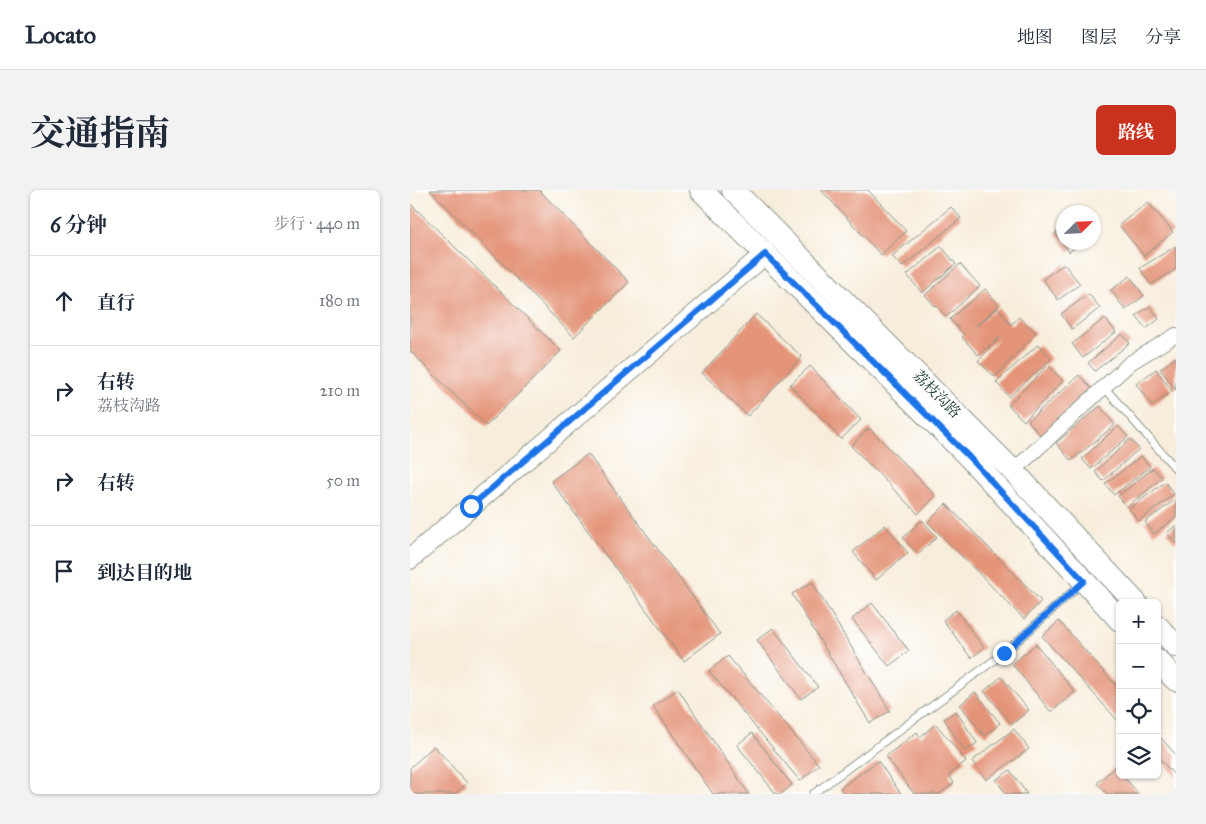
<!DOCTYPE html>
<html lang="zh">
<head>
<meta charset="utf-8">
<style>
	:root { --surface:#fff; --page:#f2f2f3; --text:#1f2937; --muted:#747a83; --line:#e0e1e3; --accent:#c8321e }
	body { margin:0; font-family:"IM FELL Great Primer","Noto Serif SC",serif; background:var(--page); color:var(--text) }
	.controls { position:absolute; right:15px; bottom:15px; display:grid; overflow:hidden; border-radius:8px; box-shadow:0 1px 4px #0004 }
	.controls button { width:45px; height:45px; display:grid; place-items:center; padding:0; border:0; border-bottom:1px solid var(--line); background:var(--surface); color:var(--text); font:25px sans-serif }
	.compass { position:absolute; left:646px; top:15px; width:45px; height:45px; border-radius:50%; background:var(--surface); box-shadow:0 1px 4px #0004; rotate:66deg }
	.stop { position:absolute; width:15px; height:15px; margin:-11px; border:4px solid #1a73e8; border-radius:50%; background:#fff }
	.stop.end { background:#1a73e8; border-color:#fff; box-shadow:0 1px 5px #0008 }
	.list { margin:0; padding:0; list-style:none }
	h2 { display:flex; justify-content:space-between; align-items:center; height:65px; margin:0; padding:0 20px; font-size:21px }
	h2 small { font-size:16px; font-weight:400; color:var(--muted) }
	.list li { display:grid; grid-template-columns:32px 1fr auto; gap:15px; align-items:center; box-sizing:border-box; height:90px; padding:0 20px; border-top:1px solid var(--line) }
	.list b { display:block; font-size:19px; white-space:nowrap }
	.list p { margin:0; font-size:16px; white-space:nowrap; color:var(--muted) }
	.list em { font-size:16px; font-style:normal; color:var(--muted) }
	.icon { flex:none; width:28px; height:28px; fill:none; stroke:currentColor; stroke-width:2; stroke-linecap:round; stroke-linejoin:round }
	.map { position:relative; flex:none; width:766px; height:604px; overflow:hidden; border-radius:8px }
	header { display:flex; align-items:center; gap:30px; box-sizing:border-box; height:70px; padding:0 25px; background:var(--surface); border-bottom:1px solid var(--line) }
	header strong { font-size:24px }
	nav { display:flex; gap:28px; margin-inline-start:auto; font-size:18px }
	.intro { display:flex; align-items:center; justify-content:space-between; box-sizing:border-box; height:120px; padding:0 30px }
	h1 { margin:0; font-size:35px }
	.button { padding:12px 22px; border-radius:8px; background:var(--accent); color:#fff; font-size:18px; font-weight:700 }
	main { display:flex; gap:30px; padding:0 30px }
	aside { flex:1; background:var(--surface); border-radius:8px; box-shadow:0 1px 4px #0004 }
	.map>svg:first-child { display:block }
</style>
</head>
<body>
<header>
<strong>Locato</strong>
<nav><a>地图</a><a>图层</a><a>分享</a></nav>
</header>
<div class="intro"><h1>交通指南</h1><a class="button">路线</a></div>
<main>
<aside>
<h2>6 分钟<small>步行 · 440 m</small></h2>
<ul class="list">
<li><svg class="icon" aria-label="ahead" viewBox="0 0 24 24"><path d="M12 20V5M6 11l6-6 6 6"/></svg><div><b>直行</b></div><em>180 m</em></li>
<li><svg class="icon" aria-label="right" viewBox="0 0 24 24"><path d="M7 20v-9h11M14 6l5 5-5 5"/></svg><div><b>右转</b><p>荔枝沟路</p></div><em>210 m</em></li>
<li><svg class="icon" aria-label="right" viewBox="0 0 24 24"><path d="M7 20v-9h11M14 6l5 5-5 5"/></svg><div><b>右转</b></div><em>50 m</em></li>
<li><svg class="icon" aria-label="arrive" viewBox="0 0 24 24"><path d="M6 21V4h12l-3 4 3 4H6"/></svg><div><b>到达目的地</b></div></li>
</ul>
</aside>
<div class="map">
<svg width="766" height="604" viewBox="0 0 766 604">
	<rect width="100%" height="100%" fill="#fff"/>
	<filter id="ink" filterUnits="userSpaceOnUse"><feTurbulence type="fractalNoise" baseFrequency=".02" numOctaves="2"/><feDisplacementMap in="SourceGraphic" scale="10" xChannelSelector="R" yChannelSelector="G"/><feConvolveMatrix kernelMatrix="1 2 1 2 8 2 1 2 1" color-interpolation-filters="sRGB"/></filter>
	<filter id="wash" filterUnits="userSpaceOnUse"><feTurbulence type="fractalNoise" baseFrequency=".0096" numOctaves="4" result="noise"/><feDisplacementMap in="SourceGraphic" scale="20" xChannelSelector="R" yChannelSelector="G"/><feGaussianBlur stdDeviation="1.12" result="paint"/><feColorMatrix in="noise" values="0 0 0 0 0 0 0 0 0 0 0 0 0 0 0 0 0 1.4 0 .05"/><feComposite in="paint" operator="in"/></filter>
	<g filter="url(#wash)">
		<rect width="100%" height="100%" fill="#f7eddb"/>
		<g id="blocks">
			<path fill="#e49479" d="M20,0H129L219,92L164,147Z
				M411,0H458L496,41L471,65Z
				M738,12L763,42L734,66L709,35Z
				M0,13L151,161L76,236L0,161Z
				M541,17L551,28L492,77L482,66Z
				M654,37V52H672L659,62L645,43Z
				M531,56L546,74L512,103L497,85Z
				M766,56V79L741,95L730,78Z
				M550,74L570,96L536,127L526,115L525,116L515,105Z
				M654,74L670,94L648,110L633,89Z
				M720,86L734,106L715,120L701,100Z
				M575,99L589,115L566,136L588,118L601,135L609,127L626,143L585,187L568,171L590,147L568,165L552,147L554,145L540,129Z
				M679,104L690,118L662,139L651,124Z
				M740,116L749,129L736,139L726,126Z
				M346,124L392,167L338,226L292,183Z
				M695,128L706,142L673,168L662,154Z
				M712,144L720,153L685,181L678,173Z
				M629,154L641,169L599,207L586,192Z
				M766,167V200L750,179Z
				M638,175L653,191L614,231L598,215Z
				M400,176L451,230L431,249L380,195Z
				M746,179L762,201L742,216L726,194Z
				M669,185L683,200L631,246L618,231Z
				M690,216L705,235L661,271L646,253Z
				M708,236L718,247L681,279L672,269Z
				M459,238L526,306L508,324L441,256Z
				M720,249L729,259L693,291L685,282Z
				M178,264L310,444L274,471L141,291Z
				M731,266L740,277L704,305L695,294Z
				M743,278L752,288L717,317L708,306Z
				M755,292L764,304L729,331L719,319Z
				M766,309V327L744,344L735,332Z
				M536,314L631,411L614,429L518,332Z
				M512,330L527,347L508,364L493,348Z
				M475,335L498,363L466,390L443,362Z
				M766,335V354L757,343Z
				M402,392L480,521L460,533L382,404Z
				M462,413L499,461L479,476L442,429Z
				M546,420L574,458L561,468L533,430Z
				M649,431L710,500V533L632,446Z
				M363,438L408,497L391,509L347,450Z
				M626,454L665,502L641,522L602,474Z
				M318,466L409,575L390,591L299,481Z
				M591,487L619,520L602,534L574,501Z
				M268,499L339,604H303L243,516Z
				M565,502L590,533L575,546L550,515Z
				M546,521L567,553L555,561L534,529Z
				M526,534L556,571L539,585L544,593L530,604H504L476,566L507,542L510,547Z
				M604,539L619,559L576,590L562,571Z
				M342,543L382,595L371,604H366L327,555Z
				M751,548L766,565V587L747,566V551Z
				M24,556L57,593L45,604H0V578Z
				M468,571L491,604H434L430,598Z
				M705,577L710,582V585H712L729,604H697L687,593Z
				M600,580L617,604H596L586,590Z"/>
		</g>
	</g>
	<g filter="url(#ink)">
		<use href="#blocks" fill-opacity="0" stroke="#8b9588" stroke-width="1"/>
		<g fill="none" stroke-linecap="round" stroke-linejoin="round">
			<defs>
				<path id="lane" d="M694,197L766,279
					M403,604L594,463L672,393"/>
				<path id="street" d="M603,281L720,173L766,145"/>
				<path id="secondary" d="M0,369L355,64"/>
				<path id="primary" d="M291,0L559,267L710,430
					M323,0L603,281L726,413
					M747,436L766,456
					M747,470L766,490"/>
			</defs>
			<use href="#lane" stroke="#8b9588" stroke-width="9"/>
			<use href="#street" stroke="#8b9588" stroke-width="16"/>
			<use href="#secondary" stroke="#8b9588" stroke-width="22"/>
			<use href="#primary" stroke="#8b9588" stroke-width="24"/>
			<use href="#lane" stroke="#fff" stroke-width="7"/>
			<use href="#street" stroke="#fff" stroke-width="14"/>
			<use href="#secondary" stroke="#fff" stroke-width="20"/>
			<use href="#primary" stroke="#fff" stroke-width="22"/>
		</g>
	</g>
	<g fill="none" stroke-linecap="round" stroke-linejoin="round" filter="url(#ink)">
		<path stroke="#1a73e8" stroke-width="6" d="M61,316L355,64L559,267L674,391L594,463"/>
	</g>
	<g text-anchor="middle" stroke-width="5" stroke-linejoin="round" paint-order="stroke">
		<g font-size="15" fill="#1f3d34" stroke="#fff">
			<text transform="translate(527 204) rotate(45)" y="5">荔枝沟路</text>
		</g>
	</g>
</svg>
<div class="controls">
<button>+</button>
<button>−</button>
<button><svg class="icon" aria-label="locate" viewBox="0 0 24 24"><circle cx="12" cy="12" r="6"/><path d="M12 2v4M12 18v4M2 12h4M18 12h4"/></svg></button>
<button><svg class="icon" aria-label="layers" viewBox="0 0 24 24"><path d="M12 4l9 5-9 5-9-5zM3 14l9 5 9-5"/></svg></button>
</div>
<svg class="compass" viewBox="-18 -18 36 36"><path d="M0-13l5 13h-10z" fill="#e53935"/><path d="M0 13l5-13h-10z" fill="#747a83"/></svg>
<div class="stop" style="left:61px;top:316px"></div>
<div class="stop end" style="left:594px;top:463px"></div>
</div>
</main>
</body>
</html>
